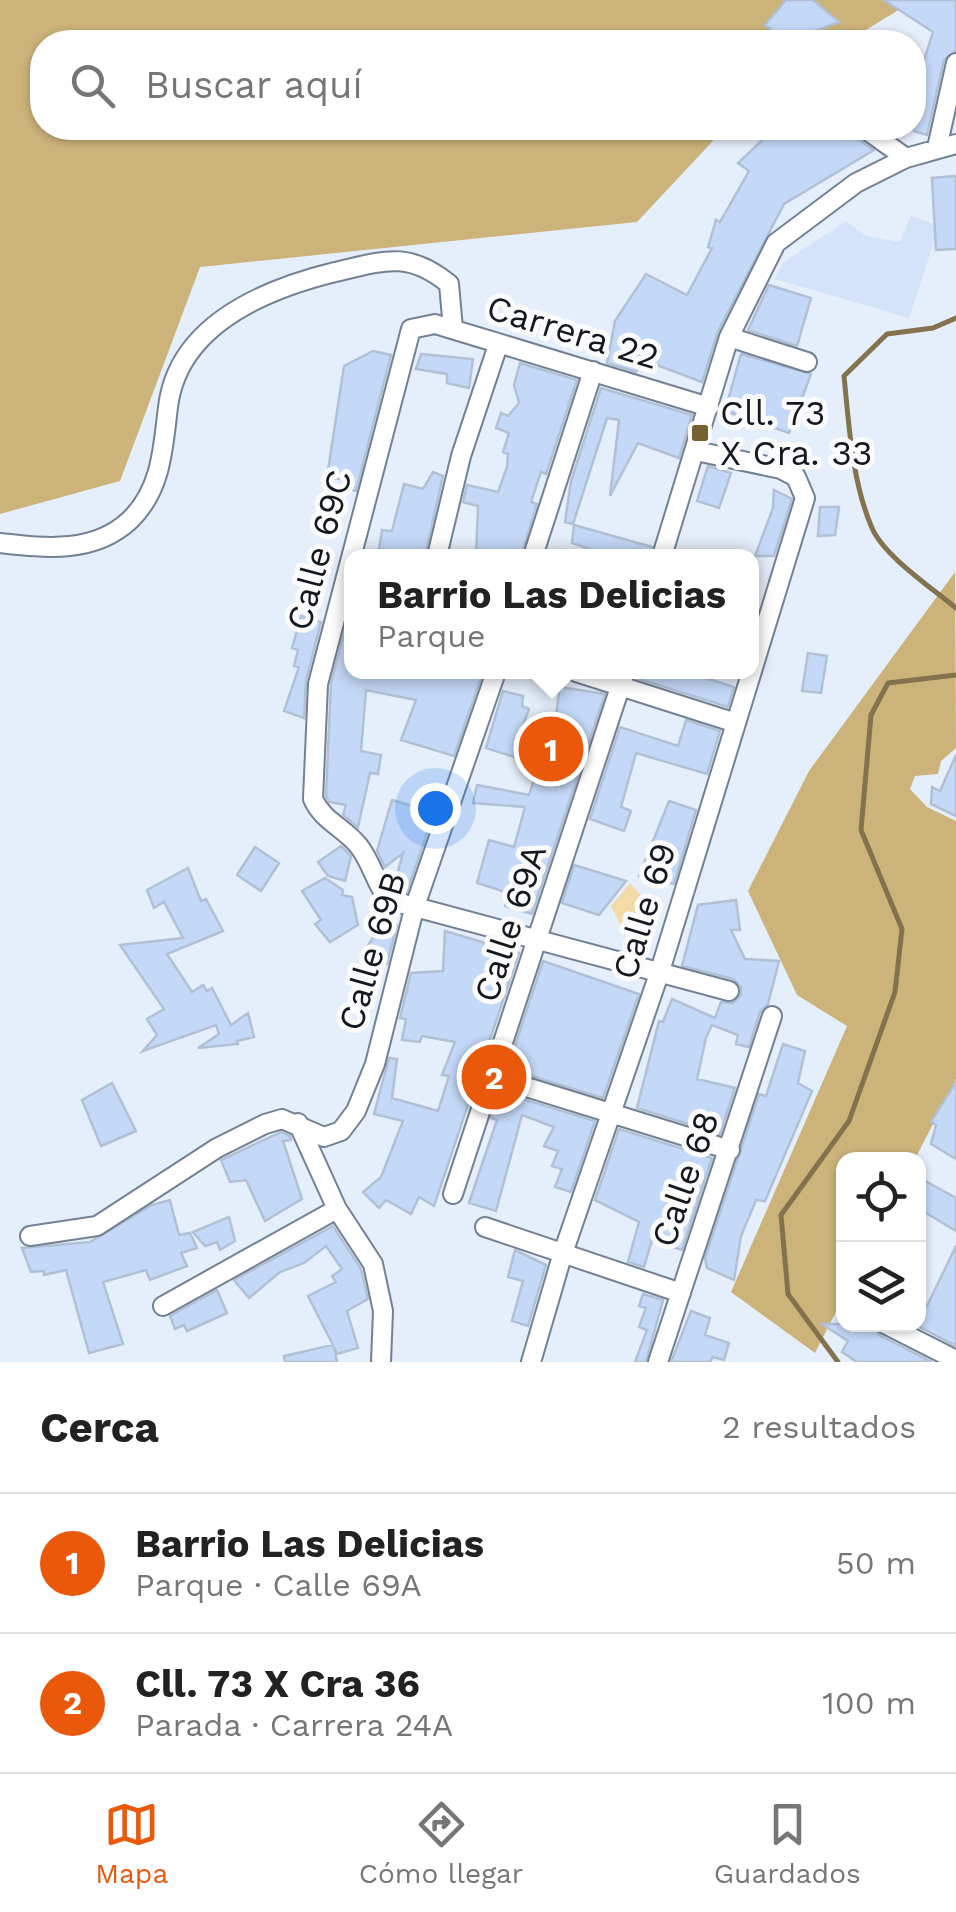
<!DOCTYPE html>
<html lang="es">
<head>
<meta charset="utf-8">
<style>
	:root { --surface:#fff; --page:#f2f2f2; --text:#222; --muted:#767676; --line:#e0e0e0; --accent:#ea580c }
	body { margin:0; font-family:"Work Sans",sans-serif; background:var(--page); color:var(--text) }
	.controls { position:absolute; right:30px; bottom:30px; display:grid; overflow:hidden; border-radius:20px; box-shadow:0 2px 8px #0004 }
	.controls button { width:90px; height:90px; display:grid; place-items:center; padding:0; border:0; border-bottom:2px solid var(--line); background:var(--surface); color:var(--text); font:50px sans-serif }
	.you { position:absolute; left:435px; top:808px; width:35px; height:35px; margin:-25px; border:8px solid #fff; border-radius:50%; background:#1a73e8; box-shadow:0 0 0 15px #1a73e833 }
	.badge { display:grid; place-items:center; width:65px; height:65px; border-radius:50%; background:var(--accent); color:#fff; font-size:32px; font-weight:700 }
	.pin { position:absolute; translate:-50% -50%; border:5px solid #fff; box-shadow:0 2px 10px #0006 }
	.popup { position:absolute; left:344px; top:549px; width:415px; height:130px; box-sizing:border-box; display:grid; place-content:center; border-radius:20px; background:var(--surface); filter:drop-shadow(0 2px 8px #0005); font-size:32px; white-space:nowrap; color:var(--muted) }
	.popup b { font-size:38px; color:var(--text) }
	.popup::after { content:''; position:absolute; left:50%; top:100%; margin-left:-20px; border:20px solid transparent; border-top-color:var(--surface) }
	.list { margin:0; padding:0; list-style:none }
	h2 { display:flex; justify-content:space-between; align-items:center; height:130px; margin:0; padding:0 40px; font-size:42px }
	h2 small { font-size:32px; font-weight:400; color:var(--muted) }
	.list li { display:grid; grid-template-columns:65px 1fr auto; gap:30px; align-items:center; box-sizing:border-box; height:140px; padding:0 40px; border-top:2px solid var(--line) }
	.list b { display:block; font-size:38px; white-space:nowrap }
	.list p { margin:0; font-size:32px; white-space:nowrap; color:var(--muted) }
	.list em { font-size:32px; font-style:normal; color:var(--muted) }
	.icon { flex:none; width:55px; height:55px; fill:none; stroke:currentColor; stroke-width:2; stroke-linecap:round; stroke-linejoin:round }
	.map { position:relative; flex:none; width:956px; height:1362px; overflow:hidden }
	.search { position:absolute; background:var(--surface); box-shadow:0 2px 8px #0004; left:30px; right:30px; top:30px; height:110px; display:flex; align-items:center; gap:25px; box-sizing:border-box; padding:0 35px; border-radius:40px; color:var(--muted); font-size:38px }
	.sheet { height:410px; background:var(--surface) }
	nav { display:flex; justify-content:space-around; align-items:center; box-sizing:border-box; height:140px; border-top:2px solid var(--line); background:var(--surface); font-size:28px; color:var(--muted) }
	nav a { display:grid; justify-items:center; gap:5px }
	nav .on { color:var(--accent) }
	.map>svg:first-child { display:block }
</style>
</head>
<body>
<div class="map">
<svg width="956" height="1362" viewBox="0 0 956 1362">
	<rect width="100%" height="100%" fill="#e5eefb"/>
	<path fill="#d4e3f9" d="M911,216L939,226L909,318L775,279L784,262L846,221L866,236L900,242Z"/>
	<path fill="#f2dba6" d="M630,883L653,909L638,929L620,924L611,906Z"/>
	<path fill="#ccb37a" d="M0,0H915L846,42H42V128H725L637,222L200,267L120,481L0,514Z
		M955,572L956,748L941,761L938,774L915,776L910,789L927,807L956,821V1079L915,1159L844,1160L843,1298L815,1353L731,1292L847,1026L797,995L748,891L809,771Z"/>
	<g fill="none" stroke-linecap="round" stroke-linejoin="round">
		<path stroke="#82734e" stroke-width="5" d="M956,318L933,328L887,334L844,376C849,425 852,482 872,528C884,556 932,588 956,608
			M838,1362L788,1294L781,1215L849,1121L895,992L902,929L861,830L871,715L888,683L956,675"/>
	</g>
	<path fill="#c4d9f8" stroke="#b2c0d5" stroke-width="2.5" d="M786,0H813L839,22L786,42L765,25Z
		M884,0H956V51L944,60L927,135L914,131V92L933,32Z
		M775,128H852L856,138L874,150L784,204L718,331L702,382L641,359L636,372L607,363L615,321L646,274L687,295L712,248L708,247L716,220L720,222L749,171L738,163Z
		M956,176V249L936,250L932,178Z
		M769,285L811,298L797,346L748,330Z
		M373,351L391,355L356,491L349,489L347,480L327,477L344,366Z
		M421,354L473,359L469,388L447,383V374L416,369Z
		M741,354L811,374L789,433L725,411Z
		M520,363L577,380L546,474L541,472L531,502L537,504L521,556H476L478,506L463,502L467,485L498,492L507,467L508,454L503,452L509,433L496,428L501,413L508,416L519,403L514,385Z
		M601,388L692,415L679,458L638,443L610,496L619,420L607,418L573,524L565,522L571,481Z
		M708,466L731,473L719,508L697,501Z
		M433,472L443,476L425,556H388L389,551L379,549L382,530L392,531L404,484L423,489Z
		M774,490L792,499L774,556H755L773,508Z
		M820,507H839L835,535L818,536Z
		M574,525L652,547L650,556H610L572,543Z
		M301,616L321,622L306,681L304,718L284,711L299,667L294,666L298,650L292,648Z
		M345,629L351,630V672H483L454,756L401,740L416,700L366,690L361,751L381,755L378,774L370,773L358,827L343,815L346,805L329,802L326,796L331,683Z
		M808,653L827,656L821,693L802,691Z
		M637,672H687L734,687L728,707L636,678Z
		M560,687L605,694L532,914L505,906L509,893L477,883L489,840L514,847L525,807L473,803L477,785L529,795L539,765L486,748L503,691L523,696L522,706L529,709L523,725L554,729Z
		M686,720L720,731L707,774L636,753L621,807L631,811L624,831L590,819L620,727L678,746Z
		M956,755V816L931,804L932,787L940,791Z
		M392,800L434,812L407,892L394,886L403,853L385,867L377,851Z
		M669,801L696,810L674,884L639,876Z
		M341,846L351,856L345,881L328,876L318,862Z
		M255,847L279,863L261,891L237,875Z
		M574,865L626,881L599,915L562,903Z
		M188,868L201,901L206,899L223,931L167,954L192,992L203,985L207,991L212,988L231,1025L248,1013L254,1037L237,1041L238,1044L198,1048L219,1034L216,1025L143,1051L157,1035L147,1019L164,1009L120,945L183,938L164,902L154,908L147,890Z
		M325,878L343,890L342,895L352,897L358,925L330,942L315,924L321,920L302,891Z
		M736,900L740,930H731L745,959L779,961L768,1004L760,1012L749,1047L736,1044L738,1035L712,1025L706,1038L697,1079L735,1088L720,1134L637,1108L659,1021L663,1022L672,999L715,1018L721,1002L733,1003L741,995V987L733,979L682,966L698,905Z
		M385,917L397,925L387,964L366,949Z
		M445,931L519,953L434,1206L419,1197L411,1214L386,1200L379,1208L363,1192L381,1177L403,1121L374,1114L389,1058L397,1059L392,1098L438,1111L449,1076L442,1075L455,1042L422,1036L420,1042L402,1040L406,1019L400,1018L411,973L443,971Z
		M543,961L639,994L603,1098L512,1070L515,1046Z
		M783,1044L805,1051L798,1083L812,1091L765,1201L756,1200L741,1236L734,1280L707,1268L705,1258L759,1094L766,1096Z
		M956,1082V1159L931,1144L936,1125L931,1122Z
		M112,1083L136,1131L101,1146L82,1100Z
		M500,1092L595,1121L571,1192L555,1187L562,1169L552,1166L558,1151L544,1146L554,1127L522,1115L496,1211L469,1203L497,1120L491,1118Z
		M619,1129L712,1158L682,1250L652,1240L644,1267L628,1262L639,1222L595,1200Z
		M281,1132L290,1136L291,1140L283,1141L302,1199L265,1221L246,1180L230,1182L221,1160Z
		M918,1177L956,1198V1231L918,1208Z
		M170,1200L179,1235L190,1233L197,1248L181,1253L187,1266L150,1280L146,1270L103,1282L123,1344L89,1353L66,1270L44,1275V1271L31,1272L22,1248L90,1242L152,1205Z
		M229,1217L235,1241L220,1250L217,1242L205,1246L193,1232Z
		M333,1226L361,1269L368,1299L347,1311L358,1348L337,1354L334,1347L337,1362H285L284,1356L333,1345L308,1296L336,1282L332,1276L342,1269L326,1246L304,1263L280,1272L249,1298L234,1280Z
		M956,1246V1346L914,1324H918V1301L927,1306Z
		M515,1250L546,1265L528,1326L512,1321L523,1281L508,1277Z
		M217,1290L227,1313L187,1331L184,1325L175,1329L170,1316Z
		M643,1294L663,1300L646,1362H635L647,1330L639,1327L646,1308L639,1306Z
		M691,1311L710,1318L705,1335L729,1343L724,1360L713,1357L710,1362H671Z
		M822,1324H873L879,1335L932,1362H857L842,1352L848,1341Z"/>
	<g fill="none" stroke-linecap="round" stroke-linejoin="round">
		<defs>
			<path id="street" d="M864,128L906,158
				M937,148L956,63
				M729,337L807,362
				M709,407L435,324L411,329L318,684L313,799C323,821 343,827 358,845C372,862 375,883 389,900L729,991
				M0,543C45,548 94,554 130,520C162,489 163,447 168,407C178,324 266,289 335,272C383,261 408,250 449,284L453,329
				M437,556L461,456L498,345
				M533,556L593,371
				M662,556L729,337L776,243L856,183L906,158L956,144
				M576,672L736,723
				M494,1077L730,1150
				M298,1123L337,1209L373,1264L383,1311L381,1362
				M453,1194L625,672
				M485,1227L681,1293
				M30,1236L97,1226L217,1148L265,1124L282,1119L324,1137L341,1131L356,1111L375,1064L414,909L496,672
				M163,1306L337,1209
				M885,1324L956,1360
				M531,1362L562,1256L660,971L805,498L796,477L781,469L696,451
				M658,1362L772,1016"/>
		</defs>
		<use href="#street" stroke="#738194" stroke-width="22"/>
		<use href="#street" stroke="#fff" stroke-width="18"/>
	</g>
	<rect fill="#766130" stroke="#fbfbfb" stroke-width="4" x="690" y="423" width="20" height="20" rx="5"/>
	<g text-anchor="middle" stroke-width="10" stroke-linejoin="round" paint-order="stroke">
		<g font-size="35" fill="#13181f" stroke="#fbfbfb">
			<text transform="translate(573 332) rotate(17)" y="12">Carrera 22</text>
			<text transform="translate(319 550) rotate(-75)" y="12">Calle 69C</text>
			<text transform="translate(644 911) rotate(-73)" y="12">Calle 69</text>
			<text transform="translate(510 923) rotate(-72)" y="12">Calle 69A</text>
			<text transform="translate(372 951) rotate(-74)" y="12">Calle 69B</text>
			<text transform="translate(685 1179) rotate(-71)" y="12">Calle 68</text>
		</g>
		<g font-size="35" fill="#13181f" stroke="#fbfbfb" text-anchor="start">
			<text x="720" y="425">Cll. 73<tspan x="720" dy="40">X Cra. 33</tspan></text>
		</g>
	</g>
</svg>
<div class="controls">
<button><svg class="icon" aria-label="locate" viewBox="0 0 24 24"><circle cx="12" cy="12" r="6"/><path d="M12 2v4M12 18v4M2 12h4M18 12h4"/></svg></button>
<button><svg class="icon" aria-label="layers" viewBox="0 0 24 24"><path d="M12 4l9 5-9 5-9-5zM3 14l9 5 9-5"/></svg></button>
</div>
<div class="you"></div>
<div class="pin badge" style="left:551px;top:749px">1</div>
<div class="popup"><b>Barrio Las Delicias</b>Parque</div>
<div class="pin badge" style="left:494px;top:1077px">2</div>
<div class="search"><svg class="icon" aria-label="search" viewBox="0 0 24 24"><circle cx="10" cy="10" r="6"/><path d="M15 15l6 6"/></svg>Buscar aquí</div>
</div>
<section class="sheet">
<h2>Cerca<small>2 resultados</small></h2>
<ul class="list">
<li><span class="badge">1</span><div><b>Barrio Las Delicias</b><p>Parque · Calle 69A</p></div><em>50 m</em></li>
<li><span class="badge">2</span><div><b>Cll. 73 X Cra 36</b><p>Parada · Carrera 24A</p></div><em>100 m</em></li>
</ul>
</section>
<nav>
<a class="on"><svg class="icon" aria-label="map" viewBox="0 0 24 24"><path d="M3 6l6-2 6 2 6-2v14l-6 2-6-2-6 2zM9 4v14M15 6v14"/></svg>Mapa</a>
<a><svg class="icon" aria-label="directions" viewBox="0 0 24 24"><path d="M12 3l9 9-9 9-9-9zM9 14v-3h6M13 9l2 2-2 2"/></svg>Cómo llegar</a>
<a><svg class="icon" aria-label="saved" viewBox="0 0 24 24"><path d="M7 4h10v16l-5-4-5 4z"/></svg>Guardados</a>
</nav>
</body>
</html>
